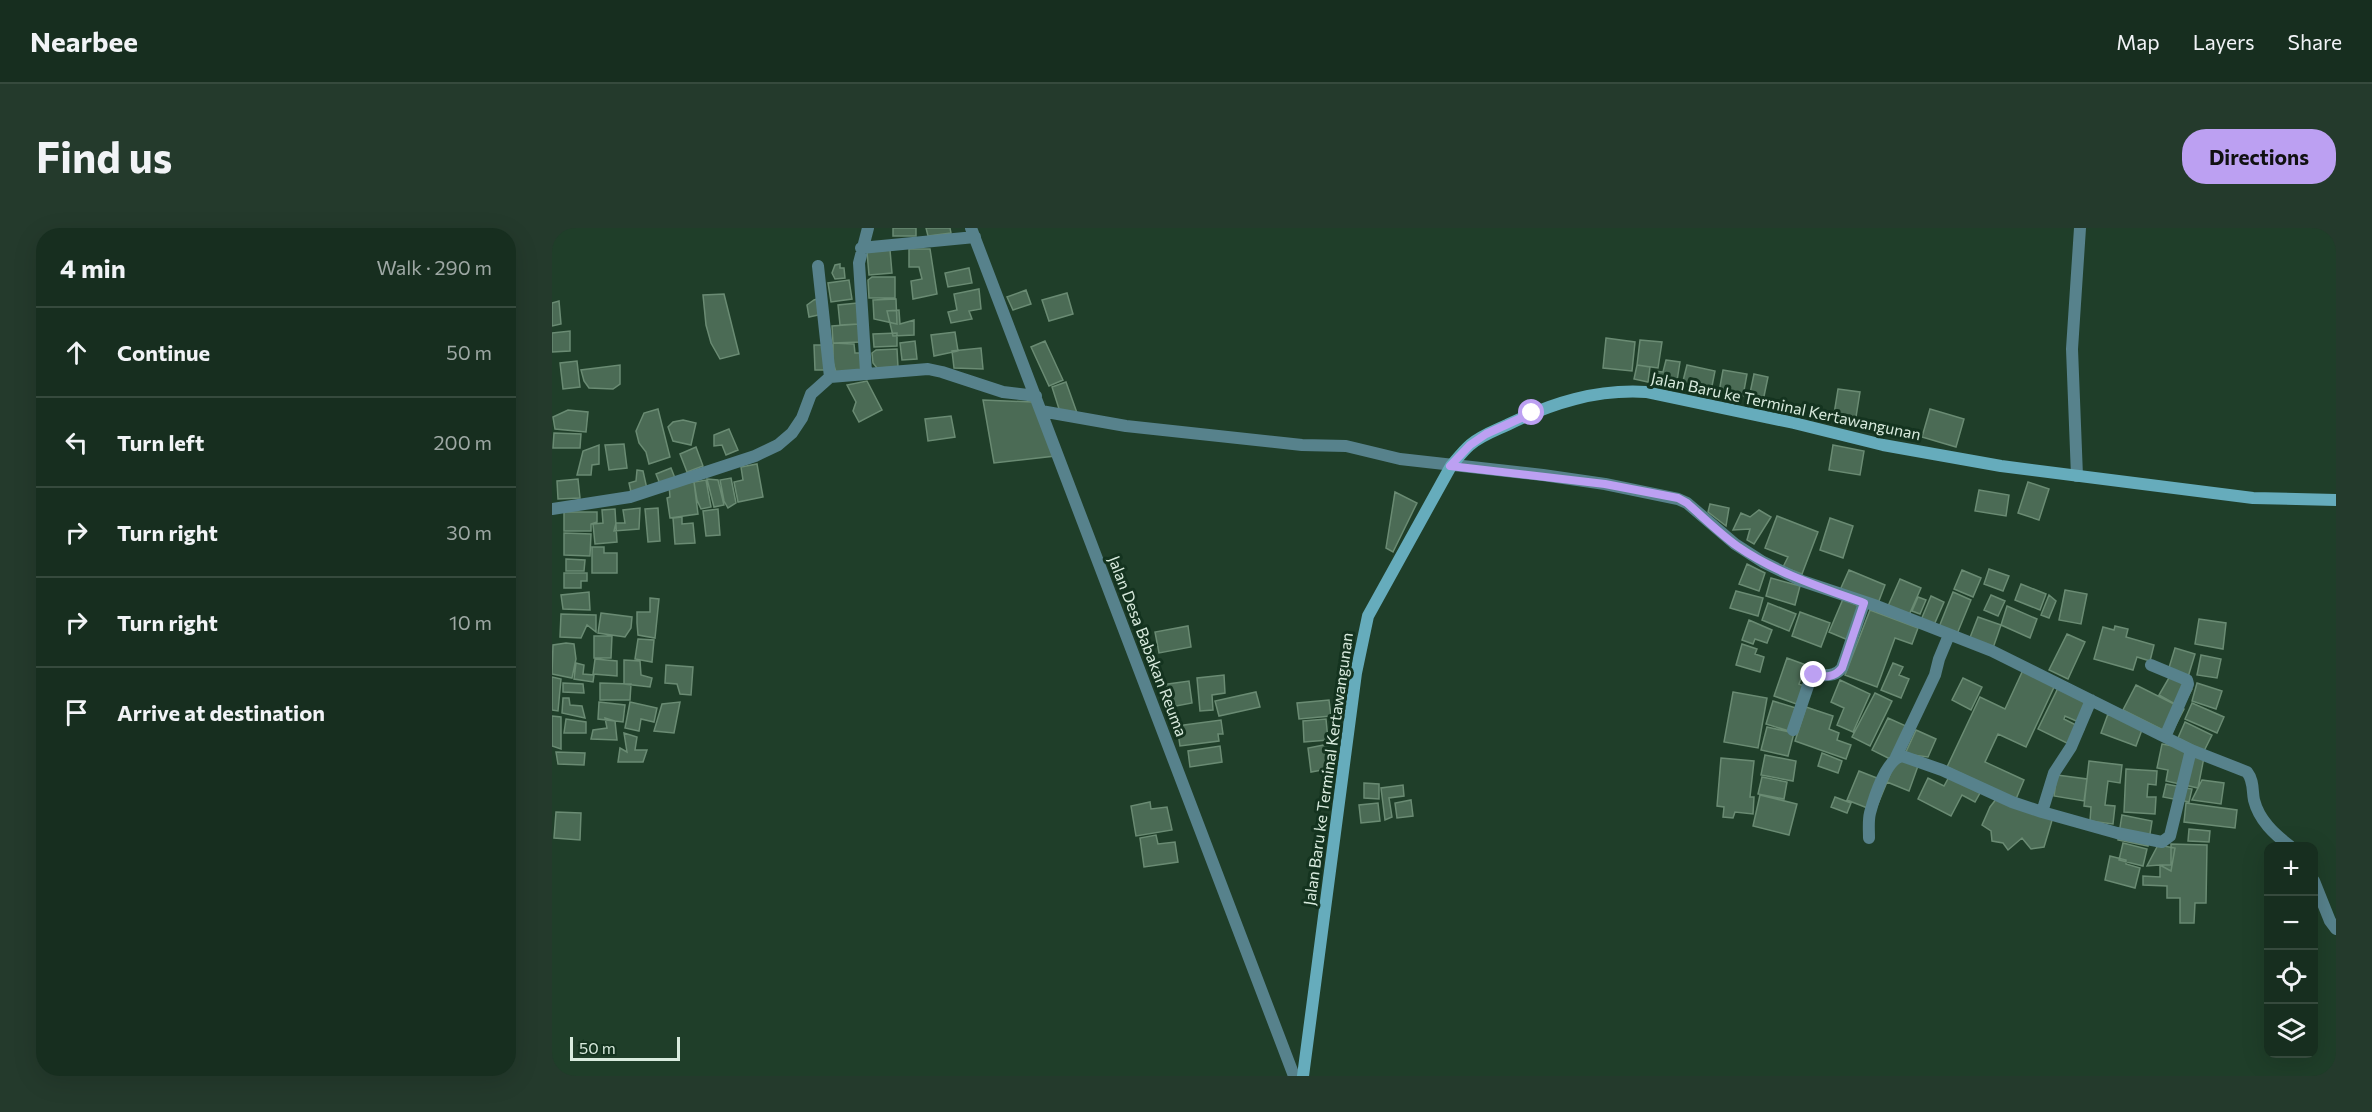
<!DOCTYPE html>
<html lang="en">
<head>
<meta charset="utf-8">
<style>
	:root { --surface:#172e1f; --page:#243a2c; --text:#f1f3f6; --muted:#9ea8a4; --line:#364a3d; --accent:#bca0f2 }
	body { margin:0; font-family:Commissioner,sans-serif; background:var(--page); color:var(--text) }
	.controls { position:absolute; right:18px; bottom:18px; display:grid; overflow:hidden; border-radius:12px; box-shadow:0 6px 24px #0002 }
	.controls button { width:54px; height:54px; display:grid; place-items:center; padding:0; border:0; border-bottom:2px solid var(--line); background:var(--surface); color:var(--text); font:30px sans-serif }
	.scale { position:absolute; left:18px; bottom:15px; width:110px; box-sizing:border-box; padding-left:6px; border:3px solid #d9ebde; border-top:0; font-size:16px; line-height:21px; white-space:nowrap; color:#d9ebde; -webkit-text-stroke:4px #14331f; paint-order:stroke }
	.stop { position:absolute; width:18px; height:18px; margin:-14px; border:4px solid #bca0f2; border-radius:50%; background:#fff }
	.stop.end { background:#bca0f2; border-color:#fff; box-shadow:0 2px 6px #0008 }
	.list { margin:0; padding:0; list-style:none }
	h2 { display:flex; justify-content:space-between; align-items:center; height:78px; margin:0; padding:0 24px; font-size:26px }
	h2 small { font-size:20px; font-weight:400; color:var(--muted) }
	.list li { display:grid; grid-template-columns:39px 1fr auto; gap:18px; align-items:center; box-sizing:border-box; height:90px; padding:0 24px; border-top:2px solid var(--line) }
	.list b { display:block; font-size:22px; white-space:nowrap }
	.list em { font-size:20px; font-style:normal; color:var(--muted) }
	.icon { flex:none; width:33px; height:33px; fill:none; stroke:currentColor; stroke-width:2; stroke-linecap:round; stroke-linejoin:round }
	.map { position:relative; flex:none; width:1784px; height:848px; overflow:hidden; border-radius:24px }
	header { display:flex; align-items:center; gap:36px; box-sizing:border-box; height:84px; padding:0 30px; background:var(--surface); border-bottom:2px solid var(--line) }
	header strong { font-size:28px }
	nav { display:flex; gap:33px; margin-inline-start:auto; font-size:21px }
	.intro { display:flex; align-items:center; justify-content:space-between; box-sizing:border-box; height:144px; padding:0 36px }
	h1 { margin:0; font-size:42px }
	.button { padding:15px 27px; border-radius:24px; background:var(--accent); color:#111; font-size:21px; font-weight:700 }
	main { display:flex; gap:36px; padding:0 36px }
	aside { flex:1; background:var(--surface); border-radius:24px; box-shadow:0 6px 24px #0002 }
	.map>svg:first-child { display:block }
</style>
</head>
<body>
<header>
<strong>Nearbee</strong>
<nav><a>Map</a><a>Layers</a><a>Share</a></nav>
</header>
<div class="intro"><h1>Find us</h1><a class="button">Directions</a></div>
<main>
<aside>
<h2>4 min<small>Walk · 290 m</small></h2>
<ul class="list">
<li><svg class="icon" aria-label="ahead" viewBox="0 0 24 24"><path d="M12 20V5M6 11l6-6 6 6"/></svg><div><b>Continue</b></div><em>50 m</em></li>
<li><svg class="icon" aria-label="left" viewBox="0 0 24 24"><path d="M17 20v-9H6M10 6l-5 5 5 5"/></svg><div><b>Turn left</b></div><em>200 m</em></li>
<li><svg class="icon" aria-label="right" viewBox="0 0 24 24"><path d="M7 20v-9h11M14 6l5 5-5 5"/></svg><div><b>Turn right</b></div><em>30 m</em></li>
<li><svg class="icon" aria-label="right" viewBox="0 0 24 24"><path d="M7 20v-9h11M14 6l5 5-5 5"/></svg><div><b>Turn right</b></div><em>10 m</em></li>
<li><svg class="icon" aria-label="arrive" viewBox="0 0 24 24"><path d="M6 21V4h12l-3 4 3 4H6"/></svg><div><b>Arrive at destination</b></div></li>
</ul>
</aside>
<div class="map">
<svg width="1784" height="848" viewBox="0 0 1784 848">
	<rect width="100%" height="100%" fill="#1f3e29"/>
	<path fill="#4b6b55" stroke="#6a8b73" stroke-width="1.5" d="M341,0H364V8H341Z
		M374,0H398L399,5L376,8Z
		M357,21H378L385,66L361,71L359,53L370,51L367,39H357Z
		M338,22L340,45L317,47L315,24Z
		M288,36V40H292L293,50L283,51L280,45L283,37Z
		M417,40L420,55L396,59L393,45Z
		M320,49H343V70H317L316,52Z
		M297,52L300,71L279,74L276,55Z
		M427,61L429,81L417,83L420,91L399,95L396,84L405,82L402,66Z
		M474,62L479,76L461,82L455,69Z
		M515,65L521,86L497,93L490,72Z
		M172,66L187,126L168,131L159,115L154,97L151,67Z
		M268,70L271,86L257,89L255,77L262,72Z
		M344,71L345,96L322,91L321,72Z
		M7,73L9,96L0,98V75Z
		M305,75L307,96L288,97L286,77Z
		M347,82L348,96L362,92V107L341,108L335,83Z
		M307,96L309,114L281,115L280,98Z
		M18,103V123L0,124V105Z
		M403,104L406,123L382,128L379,107Z
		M345,105V118L322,119L321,106Z
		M1054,110L1083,114L1080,143L1051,140Z
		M1088,112L1110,114L1106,140L1085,137Z
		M363,113L365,131L350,132L348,115Z
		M493,113L511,152L497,158L479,119Z
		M281,115L302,116L303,125H313V143L284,144L281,134Z
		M262,117H280L281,142H263Z
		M429,120L431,141L402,140L400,123Z
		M345,121L346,139L325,140L321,135L320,125L324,122Z
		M1114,132L1128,134L1124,159L1100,155L1102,143L1111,144Z
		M25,133L28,159L11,161L8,135Z
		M68,137V156L61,161L37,160L32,153L29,142Z
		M1085,137L1098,139L1096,154L1082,151Z
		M1135,137L1163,143L1159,163L1130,157Z
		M1171,142L1195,146L1191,168L1167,164Z
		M1202,146L1216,149L1211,173L1197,170Z
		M315,153L330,182L307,194L301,183L304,174L295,157Z
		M514,154L525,185L508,184L500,159Z
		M1286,161L1308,164L1304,189L1282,186Z
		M431,172L481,174L503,228L442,235Z
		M106,181L118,229L97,236L94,224L87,215L84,203L92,185Z
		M1378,181L1412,191L1404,219L1370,209Z
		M16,182L36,184L34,204L3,201L1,189Z
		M399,188L403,209L376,213L373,191Z
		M131,192L144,195L139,217L121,213L116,199L121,194Z
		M177,201L186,222L174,227L170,217L162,218V207Z
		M2,205L29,206L28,220H1Z
		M72,216L75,240L57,242L53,217Z
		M47,217V236L40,237L39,247H25L31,223Z
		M1281,217L1312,223L1308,247L1277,242Z
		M144,219L151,238L135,244L128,226Z
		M205,236L211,269L186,274L182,254L191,252L189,239Z
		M119,240L123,250L108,256L104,246Z
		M85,242L91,243L95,261L79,264L77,255L84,253Z
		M179,250L184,275L176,280L172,273L168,252Z
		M26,251L28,270L6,271L5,253Z
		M155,251L166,252L172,277L162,279Z
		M154,252L159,279L149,281L145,272L142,254Z
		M142,254L146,286L118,290L115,270L118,269L117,257Z
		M1476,254L1497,261L1487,292L1466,285Z
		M1427,262L1457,267L1454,288L1423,283Z
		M843,264L865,275L841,324L834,320Z
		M1158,276L1177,280L1174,298L1156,284Z
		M88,280L87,301L62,303L64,295H73L71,282Z
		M106,280L108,313L96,314L93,281Z
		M63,281L65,314L43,316L41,296L51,295L50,282Z
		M166,281L168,307L154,308L151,283Z
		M1207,282L1219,289L1202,316L1195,312L1198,301L1181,302L1189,285L1198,289Z
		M12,284H45V294L39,296V303H12Z
		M1225,288L1266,304L1250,346L1231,339L1236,329L1213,320Z
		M130,289V296L141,295L143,315L123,316L121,290Z
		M1278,290L1301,298L1291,330L1268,322Z
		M12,305L39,306L38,328L12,327Z
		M40,319H52V325H65V345H40Z
		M14,331L33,332L32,343H14Z
		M1195,336L1213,345L1207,363L1187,356Z
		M1437,341L1457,348L1451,363L1432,356Z
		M1297,342L1333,357L1325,378L1288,362Z
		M1410,342L1429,350L1421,369L1402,361Z
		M12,345H35V353H29V360H12Z
		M1219,350L1248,358L1243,377L1214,368Z
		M1348,351L1369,360L1357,387L1336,378Z
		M1469,356L1494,366L1488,382L1463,372Z
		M1513,362L1535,366L1529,396L1507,392Z
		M1184,363L1211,370L1206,388L1178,380Z
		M37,364L38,382L11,381L9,367Z
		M1401,364L1419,372L1405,406L1387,399Z
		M1439,367L1453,373L1446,388L1432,382Z
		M1497,367L1504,373L1497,390L1489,387Z
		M1379,368L1392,374L1382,397L1369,392Z
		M1366,369L1374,372L1368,386L1360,383Z
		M98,370L107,371L103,410L86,407L85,395V384H98Z
		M1291,371L1307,378L1303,415L1277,404Z
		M1216,375L1244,386L1237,403L1210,392Z
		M1455,378L1485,391L1478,410L1449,397Z
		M1318,382L1366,400L1360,416L1343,410L1325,459L1293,447Z
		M1248,384L1278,395L1269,419L1240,408Z
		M49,385L80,389L79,400L73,409L46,405Z
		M9,386L44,387V404L35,397L29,410L8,409Z
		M1426,389L1449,397L1440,423L1417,412Z
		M1647,391L1674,395L1671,421L1643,416Z
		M1197,392L1220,402L1215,415L1203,411L1201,416L1190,412Z
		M636,398L639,419L607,425L603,404Z
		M1563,398L1576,401L1574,409L1602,417L1598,433L1585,429L1581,442L1542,431L1551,399L1562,402Z
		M1515,406L1533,414L1516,451L1497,442Z
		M42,408H60L59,430H42Z
		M86,411L102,412L100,434L83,431Z
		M14,415L22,416L24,431L20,450L0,446L1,417Z
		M1190,416L1205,421L1203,426L1212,429L1208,444L1184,437Z
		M1623,420L1643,426L1636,449L1616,443Z
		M1649,427L1669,431L1665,450L1645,447Z
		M1235,430L1254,437L1247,456L1259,461L1253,479L1222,468Z
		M43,431L65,433V448L41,446Z
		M72,432L88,433L89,447L100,450L98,459L72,456Z
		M24,435L32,437L31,446L42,447L41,454L22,451Z
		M1341,435L1351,439L1347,447L1357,451L1349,470L1329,462Z
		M114,437L141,439L139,467L128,466L125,456L113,455Z
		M1471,442L1503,457L1474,519L1446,506L1433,534L1472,552L1464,571L1395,539L1428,469L1453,481Z
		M672,447L673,465L660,467L661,482L648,483L645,450Z
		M1618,448L1640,461L1630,480L1607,467Z
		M0,449L9,451L6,483L0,482Z
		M1411,450L1430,459L1419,482L1400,472Z
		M1288,452L1318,466L1301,504L1285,497L1292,480L1279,474Z
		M637,453L640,475L613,480L609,457Z
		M11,455L31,456L32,465L11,464Z
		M48,455L79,456L78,472H48Z
		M1645,455L1670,463L1664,481L1640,473Z
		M1584,457L1632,481L1619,506L1571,482Z
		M1506,460L1540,476L1531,496L1513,488L1512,491L1532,501L1523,519L1486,501Z
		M704,464L708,479L667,488L663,473Z
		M1181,464L1215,470L1206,520L1172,514Z
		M1323,465L1340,473L1318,518L1300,509Z
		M11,470H17L18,477L30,478L33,490L10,485Z
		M777,472L779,488L747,491L745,475Z
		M1221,473L1244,480L1237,503L1214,496Z
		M47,474L73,477L71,494L46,491Z
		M78,474L105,480L102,494L89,491L87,503L73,500Z
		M128,474L122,505L102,503L110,476Z
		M1640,475L1672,489L1665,505L1633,491Z
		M1254,479L1281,488L1277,501L1287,505L1285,512L1299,517L1294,531L1243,513Z
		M1556,486L1591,499L1584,518L1549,505Z
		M0,488L9,489V521L0,518Z
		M53,490L63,493L65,512L39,511L41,502L55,500Z
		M1336,490L1354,498L1338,531L1320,522Z
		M14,491L34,494V505H12Z
		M774,491L776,512L752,514L751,493Z
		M669,492L671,506H666L667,513L628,518L625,498Z
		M1633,494L1660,507L1652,523L1626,510Z
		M1215,499L1242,505L1236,528L1209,522Z
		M1364,502L1384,511L1376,529L1353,526Z
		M72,505L85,509L83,522H95L91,534H66L68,520L75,524Z
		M777,516L781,540L759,544L756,520Z
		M1610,516L1653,524L1646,560L1614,553L1616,542L1605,540Z
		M668,518L670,534L638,539L636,523Z
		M4,524L33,525L32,537L6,536Z
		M1270,525L1290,533L1286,545L1266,538Z
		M1213,527L1244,533L1241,553L1209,547Z
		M1345,529L1366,538L1357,563L1335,554Z
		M1169,530L1202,533L1198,569H1202L1201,586L1183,584L1181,590L1171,589L1172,579L1165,578Z
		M1537,533L1570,537L1568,555L1556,553L1553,577L1563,578L1561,596L1538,593L1539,579L1532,578Z
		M1574,541L1605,543L1604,557L1596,556L1595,569H1604L1603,586L1572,584Z
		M1307,543L1335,554L1323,583L1295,572Z
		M1505,547L1535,551L1532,573L1502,568Z
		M1210,549L1235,554L1232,571L1206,566Z
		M1397,549L1428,565L1423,574L1410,567L1399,588L1366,571L1376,550L1392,558Z
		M1650,552L1672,555L1669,576L1640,572Z
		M812,555L827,556V571L812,570Z
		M1614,556L1640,561L1637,574L1611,569Z
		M851,557L852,568L837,570L840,589L833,592L829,560Z
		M1208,567L1245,576L1237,607L1201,598Z
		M1283,569L1299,575L1295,585L1279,579Z
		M1445,570L1501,589L1492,619L1479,621L1470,610L1456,622L1451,615L1440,613L1439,603L1430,597L1438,579Z
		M859,572L861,588L845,590L843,575Z
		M598,574L599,581L615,579L620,602L584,608L579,578Z
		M826,575L828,593L809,595L807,577Z
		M1634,575L1685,582L1683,600L1632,594Z
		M4,584L29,585L28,612L2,610Z
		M1570,587L1600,593L1596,618L1566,612Z
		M1637,601L1658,603L1657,614L1636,613Z
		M604,607L606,616L623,614L626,634L592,639L588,610Z
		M1571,615L1595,621L1591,638L1567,632Z
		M1619,616L1655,617L1654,675H1643L1642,695H1628V670H1615V658L1591,657V648L1608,649V637H1619Z
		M1606,617L1623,620L1619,643L1608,637L1595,638Z
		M1558,628L1574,632V636L1588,640L1583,660L1553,652Z"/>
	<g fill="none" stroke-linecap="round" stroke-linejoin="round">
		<path stroke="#57828c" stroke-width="12" d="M419,0L742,848
			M309,20L423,9
			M266,38L278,149
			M314,144L307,35L316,0
			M489,183L574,198L750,217L794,218L848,231L991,247L1053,256L1126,271L1135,275L1183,316L1211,334L1250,353L1325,378L1440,423L1639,522L1695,544C1702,553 1700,562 1702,572C1707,592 1722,606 1738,618
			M1525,248L1520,121L1528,0
			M0,281L78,269L203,228L226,217L240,205L250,190L259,166L278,149L376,141L390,144L451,164L484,168
			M1599,437L1635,452L1636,456L1613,509
			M1241,502L1259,449C1271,444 1280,452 1290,440L1312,375
			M1344,529L1383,447L1387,431L1397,407
			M1490,584L1502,545L1519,519L1539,472
			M1317,610C1317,602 1316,593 1318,585C1322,570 1334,531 1350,528L1390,542L1460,574L1490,584L1565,605L1610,614L1618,608L1639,522
			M1762,653L1778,693L1784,701"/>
		<path stroke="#66acbc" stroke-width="12" d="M751,848L804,445L816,388L899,238C905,231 911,223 918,217C928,208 942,203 955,197C1000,175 1044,161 1094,164L1242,195L1331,217L1449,238L1701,270L1784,272"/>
	</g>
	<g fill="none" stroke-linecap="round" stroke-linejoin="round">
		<path stroke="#bca0f2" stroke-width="8" d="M980,185L934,206L918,217L898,238L1053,256L1126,270L1135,275C1151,289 1167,305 1185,318C1224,345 1268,359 1312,375L1290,440C1282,450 1274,449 1262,447"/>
	</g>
	<g text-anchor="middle" stroke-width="6" stroke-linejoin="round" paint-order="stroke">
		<g font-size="16" fill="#d9ebde" stroke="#14331f">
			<text transform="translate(1234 178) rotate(12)" y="6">Jalan Baru ke Terminal Kertawangunan</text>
			<text transform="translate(596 418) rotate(69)" y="6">Jalan Desa Babakan Reuma</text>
			<text transform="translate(776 541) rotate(-82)" y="6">Jalan Baru ke Terminal Kertawangunan</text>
		</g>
	</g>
</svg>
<div class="controls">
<button>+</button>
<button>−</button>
<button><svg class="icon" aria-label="locate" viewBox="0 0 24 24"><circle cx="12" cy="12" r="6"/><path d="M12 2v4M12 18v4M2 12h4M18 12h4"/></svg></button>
<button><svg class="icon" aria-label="layers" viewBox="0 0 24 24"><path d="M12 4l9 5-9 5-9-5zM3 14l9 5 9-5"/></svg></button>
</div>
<div class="scale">50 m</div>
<div class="stop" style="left:980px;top:185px"></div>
<div class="stop end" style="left:1262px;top:447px"></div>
</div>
</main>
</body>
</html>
